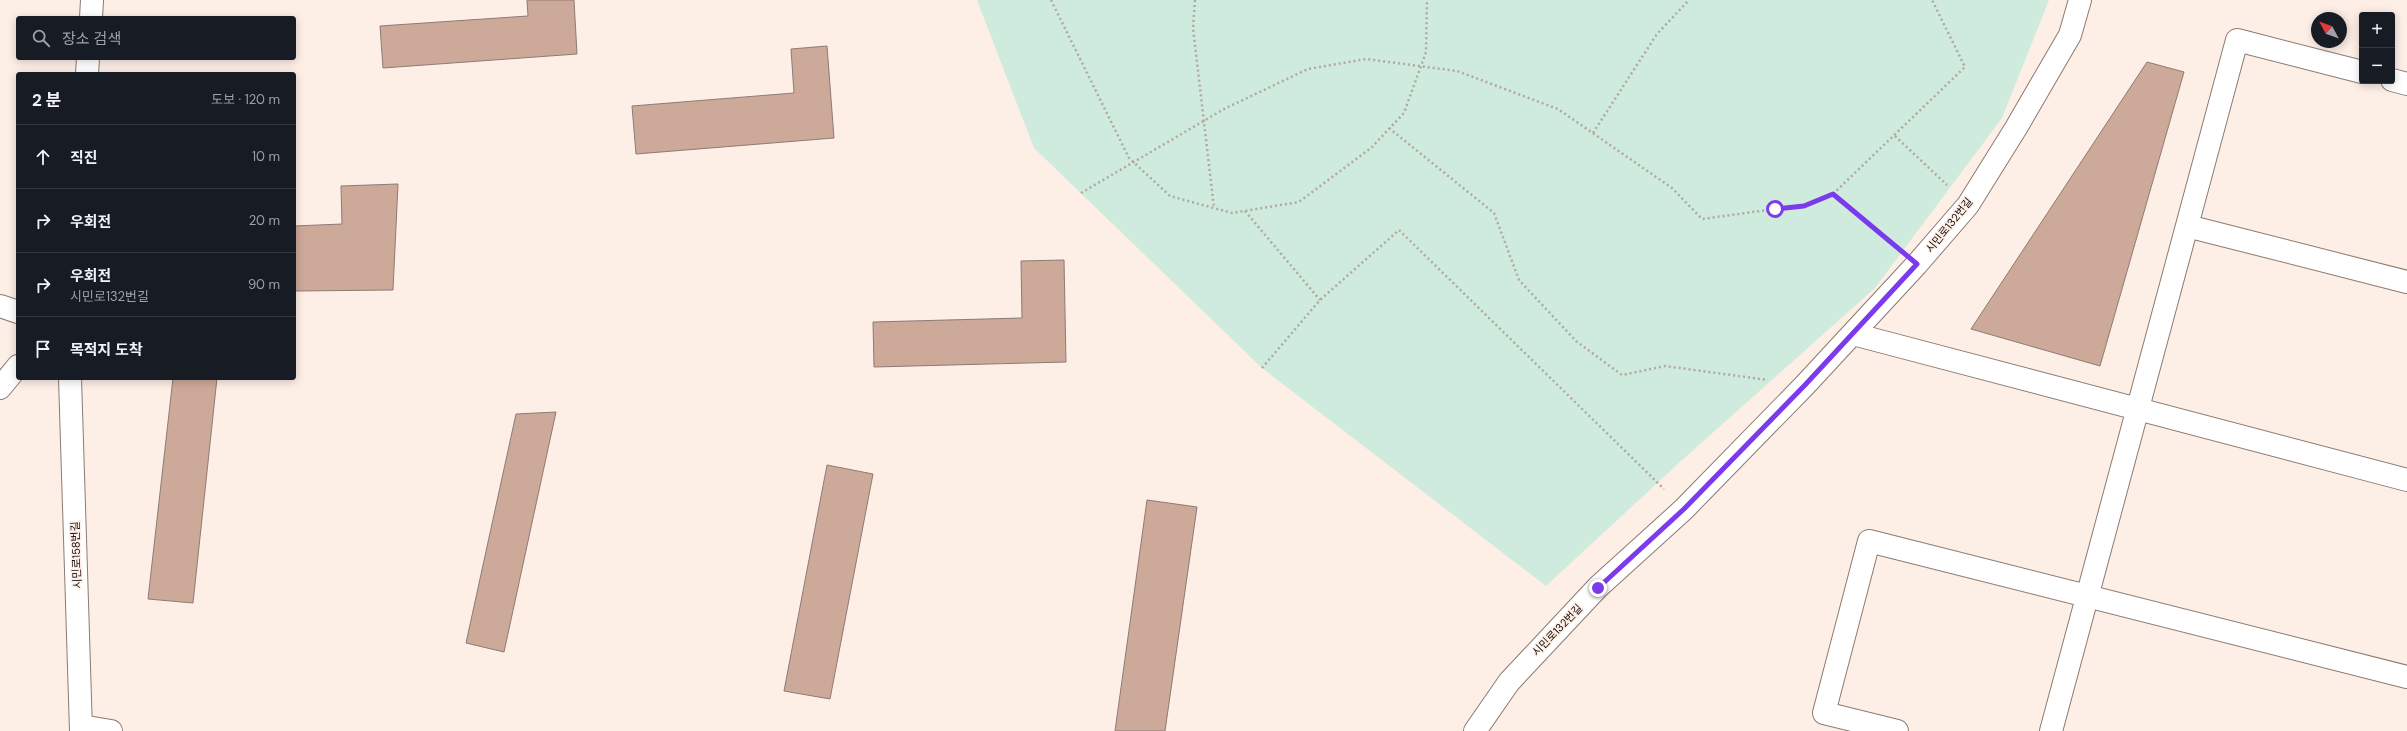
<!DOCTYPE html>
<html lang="ko">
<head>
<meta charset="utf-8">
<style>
	:root { --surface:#171b24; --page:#20242c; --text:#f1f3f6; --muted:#9ea1a6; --line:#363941 }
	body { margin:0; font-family:"DM Sans","Noto Sans KR",sans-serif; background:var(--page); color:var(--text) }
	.controls { position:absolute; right:12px; top:12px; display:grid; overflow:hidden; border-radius:4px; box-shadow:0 2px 10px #0003 }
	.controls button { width:36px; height:36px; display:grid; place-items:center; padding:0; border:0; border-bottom:1px solid var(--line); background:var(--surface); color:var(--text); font:20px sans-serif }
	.compass { position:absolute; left:2311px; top:12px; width:36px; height:36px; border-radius:50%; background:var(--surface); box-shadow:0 2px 10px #0003; rotate:311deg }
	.stop { position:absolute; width:12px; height:12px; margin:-9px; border:3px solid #7c3aed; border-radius:50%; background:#fff }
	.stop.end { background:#7c3aed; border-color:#fff; box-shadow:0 1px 4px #0008 }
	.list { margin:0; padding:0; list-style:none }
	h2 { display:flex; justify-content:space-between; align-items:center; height:52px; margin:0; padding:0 16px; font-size:17px }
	h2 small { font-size:13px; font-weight:400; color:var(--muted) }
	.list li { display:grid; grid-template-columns:26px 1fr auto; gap:12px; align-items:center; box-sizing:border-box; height:64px; padding:0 16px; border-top:1px solid var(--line) }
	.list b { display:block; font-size:15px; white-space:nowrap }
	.list p { margin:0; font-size:13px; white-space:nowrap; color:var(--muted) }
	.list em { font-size:13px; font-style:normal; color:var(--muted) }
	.icon { flex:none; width:22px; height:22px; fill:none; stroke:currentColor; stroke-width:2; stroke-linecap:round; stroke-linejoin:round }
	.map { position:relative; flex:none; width:2407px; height:731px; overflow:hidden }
	.search { position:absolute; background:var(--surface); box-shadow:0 2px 10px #0003; left:16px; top:16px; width:280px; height:44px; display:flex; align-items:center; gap:10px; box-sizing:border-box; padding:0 14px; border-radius:4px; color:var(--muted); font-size:15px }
	.panel { position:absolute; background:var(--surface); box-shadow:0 2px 10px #0003; left:16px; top:72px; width:280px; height:308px; border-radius:4px }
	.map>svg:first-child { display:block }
</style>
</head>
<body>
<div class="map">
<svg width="2407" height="731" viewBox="0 0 2407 731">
	<rect width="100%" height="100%" fill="#fdeee6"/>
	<path fill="#ceebdd" d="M977,0H2049L2002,118L1875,288L1681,461L1546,586L1262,368L1034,148Z"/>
	<path fill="#cda999" stroke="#8d7b74" d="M527,0H574L577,54L383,68L380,26L528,16Z
		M827,46L834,138L636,154L632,106L794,93L791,49Z
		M2147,62L2184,72L2100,366L1971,329Z
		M398,184L393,290L294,291V226L342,224L341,186Z
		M1064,260L1066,362L874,367L873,322L1022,318L1021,261Z
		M173,378H217L193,603L148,599Z
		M556,412L504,652L466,643L516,414Z
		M827,465L873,474L830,699L784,691Z
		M1147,500L1197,507L1165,731H1115Z"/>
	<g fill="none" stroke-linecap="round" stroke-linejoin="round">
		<defs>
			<path id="minor" d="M91,18L92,0
				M87,74L88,58
				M2392,80L2407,84
				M2187,226L2407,282
				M0,306L18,312
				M1853,334L2407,480
				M70,378L81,731
				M0,388L18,366
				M81,726L111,731
				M1475,731L1509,682L1598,587L1684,509L1805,385L1917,264L1968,205L2016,128L2070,35L2080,0
				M1897,731L1824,713L1869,541L2407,677
				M2051,731L2237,40L2362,72"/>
		</defs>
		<use href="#minor" stroke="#8b7b72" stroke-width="24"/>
		<path stroke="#b3a7a1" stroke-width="2.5" stroke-dasharray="2 3" stroke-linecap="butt" d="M1051,0L1129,158L1170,196L1232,213L1299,202L1371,148L1404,113L1426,52L1427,0
			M1195,0L1193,28L1214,208
			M1389,128L1494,213L1519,280L1576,341L1622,375L1665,366L1768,380
			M1593,133L1657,34L1689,0
			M1895,136L1947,185
			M1081,193L1224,109L1308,69L1366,59L1457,71L1558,109L1672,188L1702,219L1804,205L1833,194L1894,245
			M1833,194L1965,67L1932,0
			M1245,211L1320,300
			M1262,368L1320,300L1399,230L1664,489"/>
		<use href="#minor" stroke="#fff" stroke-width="22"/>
	</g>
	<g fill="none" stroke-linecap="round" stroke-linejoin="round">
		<path stroke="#7c3aed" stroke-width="5" d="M1598,588L1684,509L1805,385L1917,264L1833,194L1804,206L1775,209"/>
	</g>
	<g text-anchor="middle" stroke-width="3" stroke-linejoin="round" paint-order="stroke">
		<g font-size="11" fill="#16100d" stroke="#fdeee6">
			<text transform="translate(1949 225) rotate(-51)" y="4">시민로132번길</text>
			<text transform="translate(76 555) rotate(-92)" y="4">시민로158번길</text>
			<text transform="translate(1557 630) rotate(-46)" y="4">시민로132번길</text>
		</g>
	</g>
</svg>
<div class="controls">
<button>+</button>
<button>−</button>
</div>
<svg class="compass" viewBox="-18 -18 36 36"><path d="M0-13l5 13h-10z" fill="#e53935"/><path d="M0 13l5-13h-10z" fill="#9ea1a6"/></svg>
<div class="stop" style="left:1775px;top:209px"></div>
<div class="stop end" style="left:1598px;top:588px"></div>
<div class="search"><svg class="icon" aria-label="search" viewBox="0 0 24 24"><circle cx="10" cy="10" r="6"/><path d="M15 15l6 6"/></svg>장소 검색</div>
<section class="panel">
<h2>2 분<small>도보 · 120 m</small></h2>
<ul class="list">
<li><svg class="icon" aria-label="ahead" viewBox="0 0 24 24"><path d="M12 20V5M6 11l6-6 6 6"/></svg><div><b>직진</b></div><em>10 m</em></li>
<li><svg class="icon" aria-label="right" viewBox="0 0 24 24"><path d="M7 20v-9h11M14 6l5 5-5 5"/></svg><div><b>우회전</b></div><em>20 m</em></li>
<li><svg class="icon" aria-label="right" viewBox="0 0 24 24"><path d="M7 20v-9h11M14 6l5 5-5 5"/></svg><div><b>우회전</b><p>시민로132번길</p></div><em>90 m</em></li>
<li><svg class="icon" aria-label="arrive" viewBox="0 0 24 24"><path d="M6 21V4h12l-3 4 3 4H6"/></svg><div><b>목적지 도착</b></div></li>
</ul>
</section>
</div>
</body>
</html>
